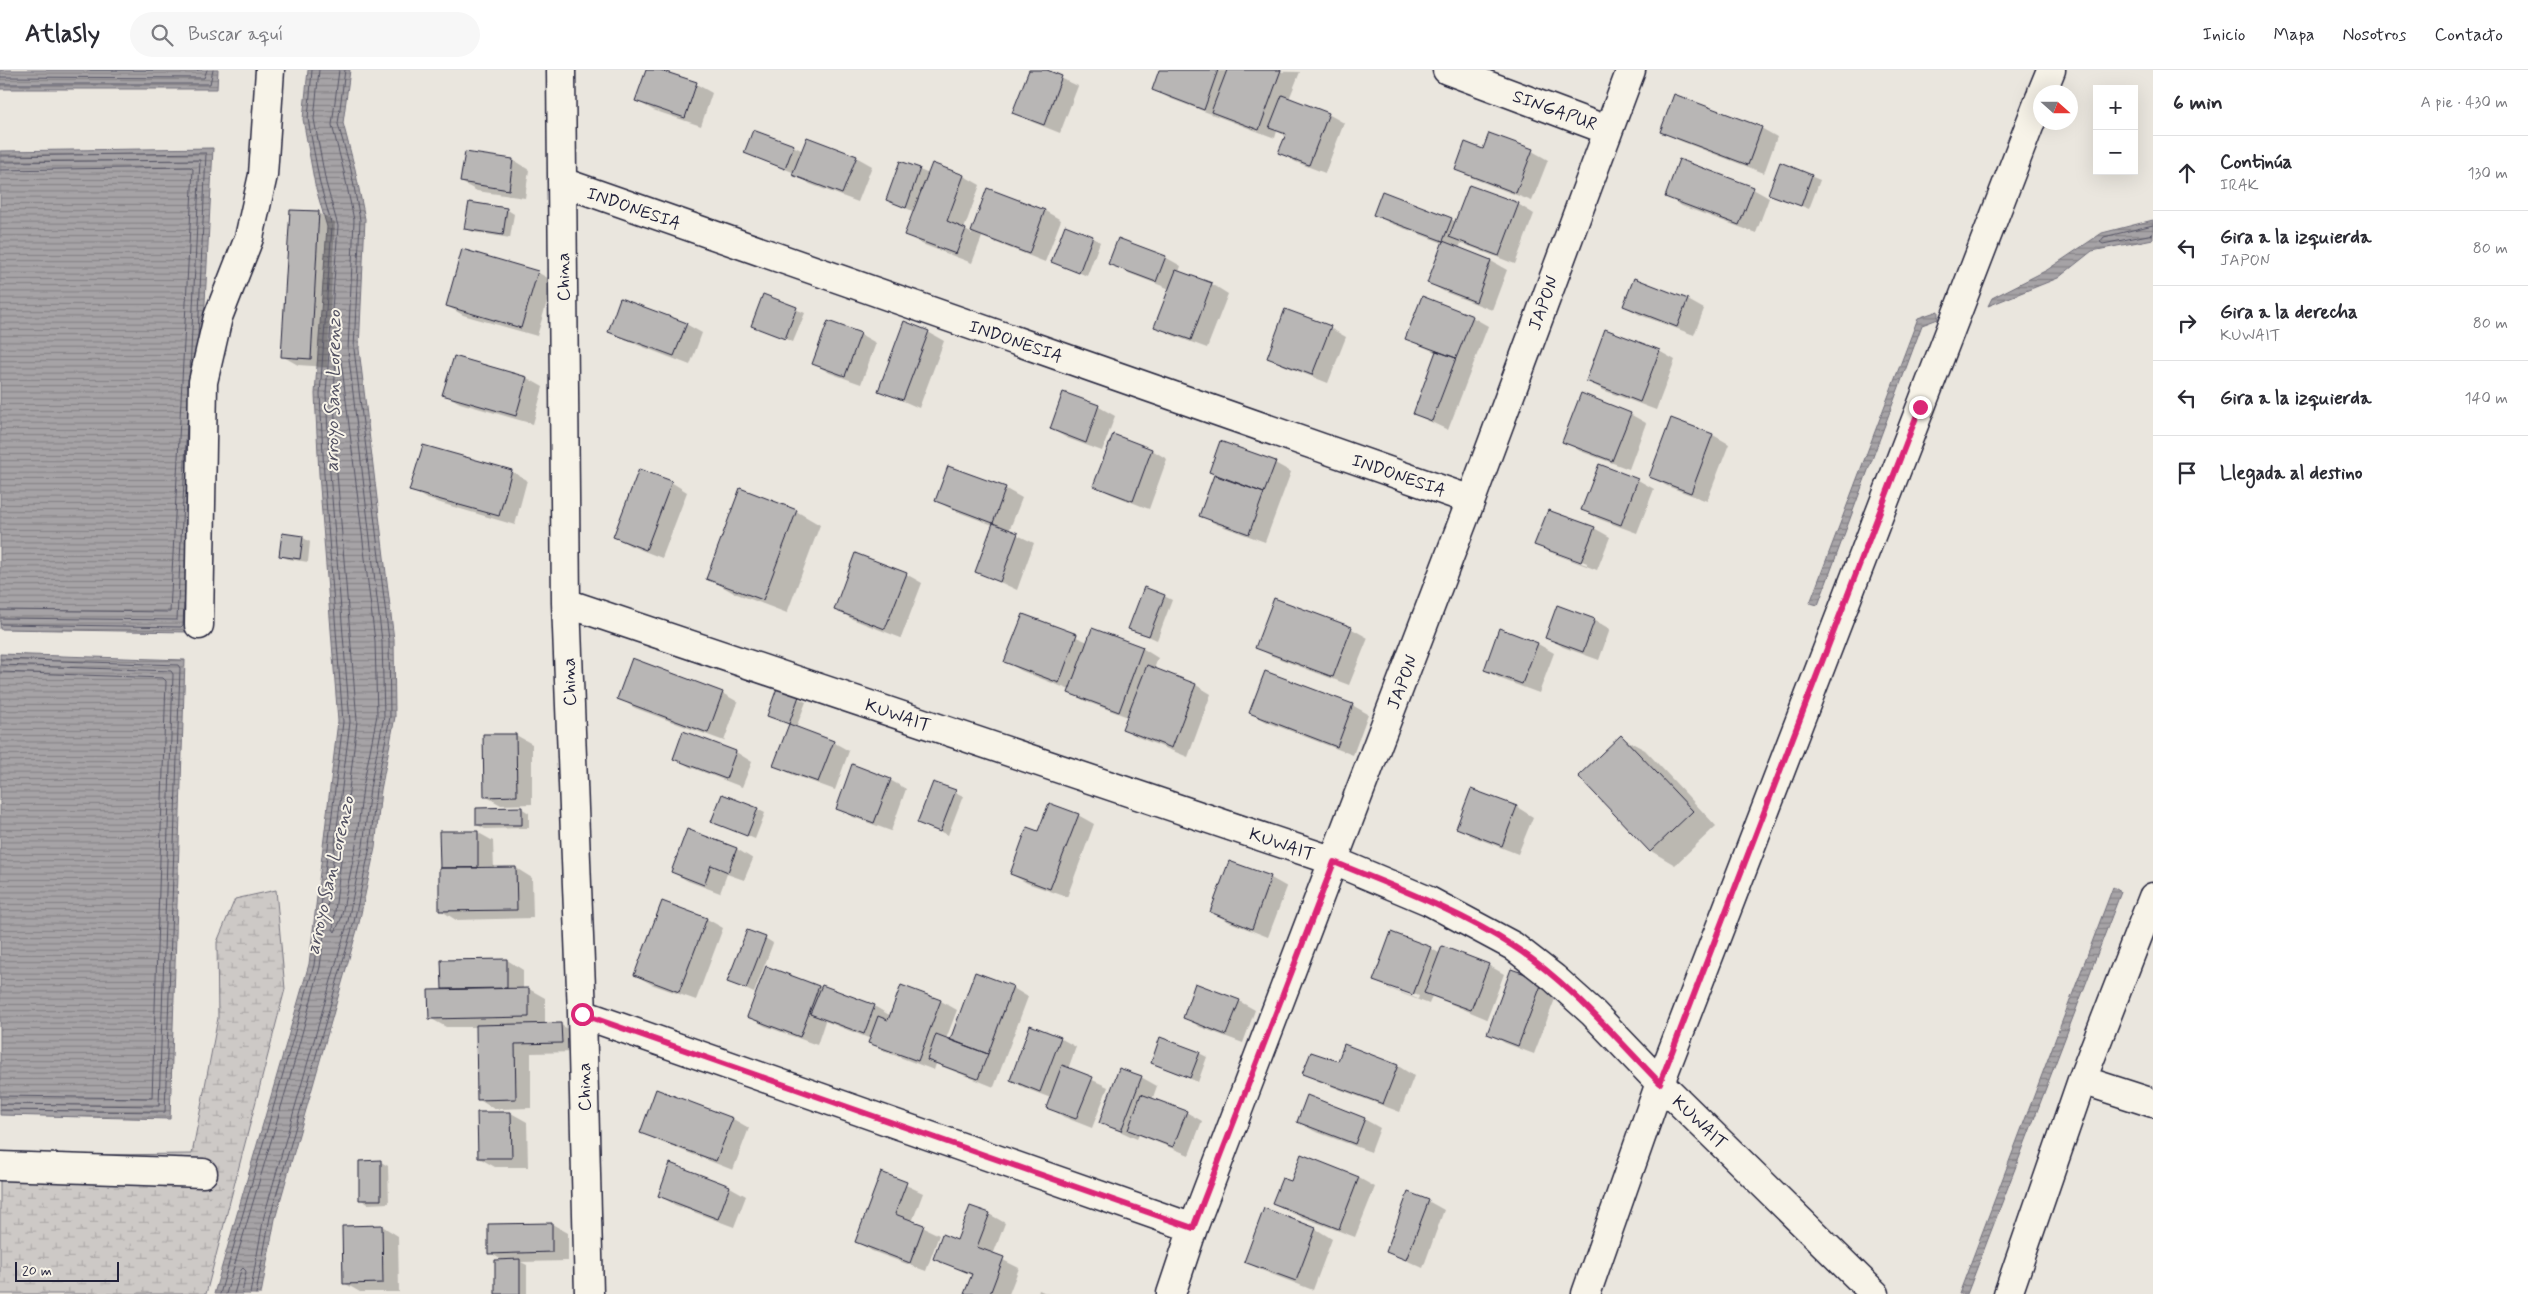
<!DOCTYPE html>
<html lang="es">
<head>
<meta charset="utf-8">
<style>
	:root { --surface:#fff; --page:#f7f7f7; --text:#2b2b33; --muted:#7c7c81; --line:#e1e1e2 }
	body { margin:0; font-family:Mynerve,sans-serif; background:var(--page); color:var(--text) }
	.controls { position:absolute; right:15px; top:15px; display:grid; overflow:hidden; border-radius:0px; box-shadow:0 5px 20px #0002 }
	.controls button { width:45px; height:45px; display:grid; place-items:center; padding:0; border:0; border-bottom:1px solid var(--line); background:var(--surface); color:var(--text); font:25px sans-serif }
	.compass { position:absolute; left:2033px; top:15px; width:45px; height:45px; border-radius:50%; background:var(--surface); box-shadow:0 5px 20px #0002; rotate:111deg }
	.scale { position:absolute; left:15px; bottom:12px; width:104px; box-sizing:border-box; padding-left:5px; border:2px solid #22223b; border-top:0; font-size:14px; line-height:18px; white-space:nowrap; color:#22223b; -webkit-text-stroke:4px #f7f3e8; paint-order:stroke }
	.stop { position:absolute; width:15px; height:15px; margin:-11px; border:4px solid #db2777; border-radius:50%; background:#fff }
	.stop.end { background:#db2777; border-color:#fff; box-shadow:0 1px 5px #0008 }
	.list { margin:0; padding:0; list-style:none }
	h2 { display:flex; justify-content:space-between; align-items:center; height:65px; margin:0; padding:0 20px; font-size:21px }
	h2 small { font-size:16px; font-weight:400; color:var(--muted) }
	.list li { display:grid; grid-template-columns:32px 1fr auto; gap:15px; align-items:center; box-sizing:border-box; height:75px; padding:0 20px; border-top:1px solid var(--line) }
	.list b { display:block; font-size:19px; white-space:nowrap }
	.list p { margin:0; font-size:16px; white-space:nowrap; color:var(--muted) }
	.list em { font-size:16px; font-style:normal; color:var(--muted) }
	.icon { flex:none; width:28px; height:28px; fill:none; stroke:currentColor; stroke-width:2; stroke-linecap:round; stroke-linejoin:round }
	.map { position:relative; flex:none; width:2153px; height:1224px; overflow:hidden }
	header { display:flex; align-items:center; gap:30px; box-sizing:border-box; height:70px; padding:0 25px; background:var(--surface); border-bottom:1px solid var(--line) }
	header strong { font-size:24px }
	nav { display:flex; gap:28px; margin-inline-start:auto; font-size:18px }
	.search { width:350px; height:45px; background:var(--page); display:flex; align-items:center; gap:12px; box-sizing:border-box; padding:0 18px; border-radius:28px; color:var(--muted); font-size:19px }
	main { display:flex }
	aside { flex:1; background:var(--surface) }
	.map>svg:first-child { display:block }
</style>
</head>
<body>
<header>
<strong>Atlasly</strong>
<div class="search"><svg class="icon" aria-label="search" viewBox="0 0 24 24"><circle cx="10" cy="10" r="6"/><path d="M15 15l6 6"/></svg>Buscar aquí</div>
<nav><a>Inicio</a><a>Mapa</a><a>Nosotros</a><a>Contacto</a></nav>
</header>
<main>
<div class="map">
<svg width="2153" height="1224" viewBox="0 0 2153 1224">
	<defs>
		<pattern id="wetland-marsh" width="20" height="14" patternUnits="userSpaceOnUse" patternTransform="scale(1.25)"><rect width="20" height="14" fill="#cdc9c6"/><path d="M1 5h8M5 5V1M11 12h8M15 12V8" fill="none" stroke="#b0acab"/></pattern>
		<pattern id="water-rules" width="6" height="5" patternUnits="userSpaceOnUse" patternTransform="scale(1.25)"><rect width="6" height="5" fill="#a6a3a6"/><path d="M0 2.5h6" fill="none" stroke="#878488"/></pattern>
	</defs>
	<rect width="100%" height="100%" fill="#eae6de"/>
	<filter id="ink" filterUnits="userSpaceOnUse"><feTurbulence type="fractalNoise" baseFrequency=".02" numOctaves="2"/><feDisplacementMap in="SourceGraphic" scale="10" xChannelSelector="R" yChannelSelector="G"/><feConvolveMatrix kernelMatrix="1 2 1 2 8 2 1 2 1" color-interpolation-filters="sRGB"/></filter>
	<g filter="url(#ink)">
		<path fill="url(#wetland-marsh)" stroke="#787680" d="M276,820L285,919L206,1224H0V1086L192,1084L218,948L217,872L235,829Z"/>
		<path fill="url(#water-rules)" stroke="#716f7b" d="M0,0H218L217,19H0Z
			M308,0H350L343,53L355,99L365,149L359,279L394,570L395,647L381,720L375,778L359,853L275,1149L261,1224H214L309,894L338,651L319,404L315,324L327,157L315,115L303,49Z
			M213,78L188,562L0,559V81Z
			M2153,150V169L2092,181L2058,208L1988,236L1992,228L2047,200L2102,163Z
			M1938,241V249L1922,255L1818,535L1810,533L1918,248Z
			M0,584L185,590L170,1049L0,1045Z
			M2113,817L2121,822L1967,1224H1959Z"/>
		<path fill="#0003" fill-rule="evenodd" d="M648,0H656L696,14L712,23L701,56L653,40L637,31Z
			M1030,0H1043L1078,16L1060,63L1030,51L1014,42Z
			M1160,0L1300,2L1289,29L1328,44L1344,53L1325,103L1296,92L1280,83L1286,66L1277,61L1275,68L1169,28L1153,19Z
			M1761,58L1777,67L1764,103L1678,70L1662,61Z
			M793,76L803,81L856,87L872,96L858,132L810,114L795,103L745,83Z
			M1484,81H1532L1548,90L1532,131L1472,108L1456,99Z
			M513,90L529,100L525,128L477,121L461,112Z
			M901,92L929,104L932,94L964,106L980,115L964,159L972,164L988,120L1045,141L1061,150L1045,192L982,167L972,193L922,174L906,165L915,142L887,130Z
			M1781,94L1820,110L1809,139L1770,123Z
			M1753,119L1769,128L1756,163L1682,136L1666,126Z
			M1518,134L1534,144L1515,194L1461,173L1459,179L1491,191L1507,200L1492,240L1445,222L1429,213L1443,173L1390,153L1374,144L1451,149L1456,152Z
			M506,139L514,144L510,168L473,162L466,158Z
			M291,141L319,143L335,152L327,297L298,295L282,286Z
			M1092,167L1100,172L1087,206L1053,191Z
			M1165,187L1181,196L1179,202L1212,214L1228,224L1207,278L1172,265L1156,256L1170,219L1126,202L1110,193Z
			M537,202L553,211L537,266L463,245L447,236Z
			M1634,210L1688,230L1704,239L1694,265L1640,245L1624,236Z
			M763,226L805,243L793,272L752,255Z
			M1472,247L1488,256L1448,360L1414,344L1437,283L1407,269Z
			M686,254L702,263L690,295L625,270L609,261Z
			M1330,258L1346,267L1328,313L1285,296L1269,287Z
			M928,262L944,271L919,338L879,320Z
			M860,264L876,273L861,314L830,303L814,294Z
			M1659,281L1675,290L1656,340L1603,320L1587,311Z
			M455,287L527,308L543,317L533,354L460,333L444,324Z
			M1064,323L1099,337L1115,346L1102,381L1067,368L1051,359Z
			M1630,344L1646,353L1629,399L1580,381L1564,371Z
			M1713,365L1729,374L1707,431L1667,416L1651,407Z
			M1221,372L1275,393L1291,402L1265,472L1216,454L1200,445L1216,405L1210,402Z
			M1152,380L1167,389L1149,439L1111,424L1095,415Z
			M949,397L1006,419L1022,428L1009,461L1034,473L1017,520L976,501L993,455L953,440L937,431Z
			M511,401L527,410L515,455L427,429L411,420Z
			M1638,410L1654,419L1637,463L1599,449L1583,440Z
			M671,412L687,422L662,488L631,476L615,467Z
			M796,441L820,455L787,543L732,522L708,508Z
			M1594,458L1610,467L1597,500L1552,483L1536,474ZM1551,479L1587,493V495L1551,482Z
			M302,467L310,472L308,492L288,489L280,485Z
			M906,504L922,513L901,568L852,549L836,539Z
			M1164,526L1172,530L1157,570L1130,558Z
			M1275,530L1352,559L1368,568L1349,615L1272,586L1256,577Z
			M1024,545L1088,572L1142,578L1158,588L1154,599L1196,615L1211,624L1188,687L1140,668L1124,659L1128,647L1085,631L1069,622L1070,620L1022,601L1006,592Z
			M1594,550L1610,559L1599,590L1563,577L1547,567Z
			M1500,559L1538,574L1554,583L1539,623L1501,609L1485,600Z
			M778,619L806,632L796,658L833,672L849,681L835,720L791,704L775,695L790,655L768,645Z
			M722,623L738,632L724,671L635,638L619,628Z
			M1352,635L1368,644L1353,685L1267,652L1251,643Z
			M683,663L736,682L752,692L742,717L690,697L674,688Z
			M516,665L532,674V734L501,735L485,726Z
			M1621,667L1645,680L1716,756L1675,795L1651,781L1579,706Z
			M890,710L906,719L891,761L853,747L837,738Z
			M1472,721L1517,737L1533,747L1518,784L1474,767L1458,758Z
			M955,722L963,726L948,765L919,753Z
			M521,738L529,743V758L485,759L477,755Z
			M757,739L765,743L755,769L713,751Z
			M1078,745L1094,754L1067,827L1027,813L1011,804L1039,763Z
			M687,761L737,779L753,789L744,810L727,804L720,823L688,811L672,802Z
			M477,762L493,771L494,799L516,798L532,808L533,848L456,850L440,840Z
			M1230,792L1271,808L1287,817L1268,867L1227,851L1211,842Z
			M662,833L707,849L723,858L696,930L651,914L635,905Z
			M765,868L773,873L754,923L728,911Z
			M1430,878L1441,884L1488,895L1504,904L1487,949L1432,926L1429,934L1390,919L1374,910ZM1389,915L1419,926L1418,929L1389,918Z
			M507,890L523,900V919H529L545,928V955H561L577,964V982L531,983V1038L494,1039L478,1029L477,957H446L430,948L443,920V891Z
			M767,897L874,936L891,946L941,931L957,940L946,969L950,971L976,903L1013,918L1028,927L994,1017L936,994L934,1000L886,982L870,972L871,969L825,951L817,975L765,956L749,947Z
			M1512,901L1558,921L1534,984L1505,973L1489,963Z
			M1239,931L1255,940L1243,973L1200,957L1184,947Z
			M1060,968L1076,977L1068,999L1108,1017L1092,1058L1064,1047L1048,1037L1051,1028L1027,1019L1011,1010Z
			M1345,976L1398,996L1414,1006L1400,1042L1320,1012L1304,1003L1339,993Z
			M1199,983L1207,987L1198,1012L1152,993Z
			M1141,1007L1157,1016L1152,1030L1186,1042L1202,1051L1189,1085L1139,1065L1137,1069L1100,1052Z
			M511,1043L527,1052L528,1097H495L479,1088L478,1044Z
			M733,1049L749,1058L733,1100L658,1071L642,1062Z
			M1364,1049L1380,1058L1371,1082L1314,1061L1298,1052Z
			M381,1092L388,1096L389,1133L368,1134L360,1129Z
			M670,1095L730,1117L746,1126L734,1157L675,1135L659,1125Z
			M882,1104L923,1123L912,1152L939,1165L926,1201L872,1181L856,1171Z
			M1359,1108L1375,1117L1355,1167L1289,1142L1273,1133Z
			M1428,1131L1444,1140L1423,1198L1388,1182Z
			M1265,1140L1316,1159L1332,1169L1313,1220L1261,1200L1245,1191Z
			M989,1144L1005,1153L993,1185L1019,1198L1009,1224H966L973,1206L935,1188L958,1172Z
			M552,1154L568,1163V1191L521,1192L527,1195V1224H496L504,1191L490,1183Z
			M382,1156L398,1166L399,1222H360L344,1213Z
			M1039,1220L1048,1224H1038Z"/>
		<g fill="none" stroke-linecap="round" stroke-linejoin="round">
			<path stroke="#575666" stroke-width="1" d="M90,0H198
				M0,7L204,8L207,0
				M0,14H210L213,0
				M0,86L206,83L198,267
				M0,92L200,90L190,302
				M0,100L190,97L193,99L170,542L0,540
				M2153,155L2104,167L2100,172L2103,174L2153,164
				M339,287L341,289L375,571L377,645L363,717L356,775L341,849L335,862L333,859L357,651L337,403L334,324L336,289Z
				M0,548L177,550L187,353
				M0,554L181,557L183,555L184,534
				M0,589L178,595L180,598L165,1042L0,1040
				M0,595L171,601L173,604L159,1036L0,1034
				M0,602L163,608L166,611L152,1028L0,1026
				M220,1224L314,895L343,652L324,404L320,324L332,156L320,114L308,49L312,0
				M226,1224L294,993L320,897L350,652L330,403L326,324L338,156L326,113L314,49L319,0
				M234,1224L241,1200L243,1198L246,1201L242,1224
				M250,1224L264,1146L348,851L363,776L370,718L384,646L382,571L348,280L354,150L344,102L332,55L339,0
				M256,1224L270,1147L354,852L370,777L376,719L390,647L389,570L354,279L360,150L351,100L338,54L345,0"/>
		</g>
		<path fill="#b8b6b5" stroke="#22223b" d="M646,0H660L697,12L685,48L635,31Z
			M1029,0H1047L1062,6L1044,55L1012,43Z
			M1159,0H1218L1204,40L1152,20Z
			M1227,0H1281L1259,60L1211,42Z
			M1674,24L1762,57L1748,95L1660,62Z
			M1282,25L1329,43L1309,95L1278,83L1286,64L1269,58Z
			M753,60L794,75L785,99L744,83Z
			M1489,63L1533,79L1516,123L1455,100L1465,72L1483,79Z
			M807,67L857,86L842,124L792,105Z
			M465,82L513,89L509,120L460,112Z
			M1679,89L1754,117L1739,155L1665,127Z
			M900,91L920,98L906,138L886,130Z
			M1780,92L1812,105L1801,136L1768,124Z
			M932,93L964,105L947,151L966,159L956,184L904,165Z
			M1469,115L1519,133L1499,186L1449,167Z
			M987,118L1045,140L1029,184L971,162Z
			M1382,121L1452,148L1443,171L1373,145Z
			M469,132L507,138L503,165L464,159Z
			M290,140L319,141L311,289L281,287Z
			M1065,155L1093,166L1079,203L1051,192Z
			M1118,168L1166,186L1156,212L1108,194Z
			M1443,171L1491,190L1476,232L1427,213Z
			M462,179L538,201L521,258L446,236Z
			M1176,200L1212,213L1191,270L1154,257Z
			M1634,208L1688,229L1677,257L1623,236Z
			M763,224L797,237L785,269L751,256Z
			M1422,226L1473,246L1456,288L1405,269Z
			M620,228L687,253L674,286L608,262Z
			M1285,239L1331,256L1312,305L1267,288Z
			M828,251L861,263L845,306L812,294Z
			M904,251L929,261L903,330L878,321Z
			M1605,259L1660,280L1640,332L1586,311Z
			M1436,281L1456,288L1432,351L1413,344Z
			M454,286L527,307L516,346L442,325Z
			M1063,322L1099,335L1086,373L1050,359Z
			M1581,323L1631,343L1612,391L1562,372Z
			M1671,348L1713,364L1691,423L1649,407Z
			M1113,364L1152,379L1133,431L1093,416Z
			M1220,371L1276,391L1264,423L1209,402Z
			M423,375L512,400L499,446L409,421Z
			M1599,394L1638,409L1621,455L1581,440Z
			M948,396L1006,417L993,453L935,431Z
			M639,399L672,411L646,480L613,467Z
			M1214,405L1264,423L1249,464L1199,446Z
			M740,418L797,440L763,530L706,509Z
			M1548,440L1595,457L1581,492L1534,475Z
			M993,453L1018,463L1000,512L975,502Z
			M282,463L303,466L300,489L279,486Z
			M855,483L907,503L885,559L834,540Z
			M1144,517L1165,525L1149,566L1128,559Z
			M1274,528L1352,557L1333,607L1255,578Z
			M1557,535L1595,549L1583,582L1545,568Z
			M1023,544L1077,564L1059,613L1004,592Z
			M1092,558L1143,577L1119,642L1068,623Z
			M1499,558L1538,573L1522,614L1484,600Z
			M632,588L723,622L708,663L617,629Z
			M1147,595L1196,614L1172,678L1122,659Z
			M1265,601L1353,634L1337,677L1249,643Z
			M777,618L799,626L789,654L767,646Z
			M789,654L834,671L818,712L773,696Z
			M683,661L736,681L726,709L673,689Z
			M483,664H516L517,726L484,727Z
			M1621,665L1693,741L1650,782L1578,706Z
			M852,694L891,709L874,753L836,739Z
			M933,712L956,720L940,762L917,753Z
			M1471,719L1517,736L1502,776L1456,758Z
			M722,724L758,738L747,766L711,752Z
			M1049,733L1079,744L1050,819L1010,804L1027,757L1038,761Z
			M522,737V755H476V738Z
			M687,759L737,778L728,802L711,795L704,815L671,802Z
			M439,761H478V798H440Z
			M1229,791L1271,806L1252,859L1210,842Z
			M516,797L517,840L439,841V798Z
			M662,831L707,848L679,922L634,905Z
			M747,860L766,867L746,919L727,912Z
			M1391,862L1431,877L1413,925L1373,911Z
			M1442,876L1489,894L1471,940L1424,923Z
			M507,889V918L442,919L441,890Z
			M766,896L819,916L800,967L747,947Z
			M1511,899L1543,910L1518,976L1487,964Z
			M975,902L1013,916L988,984L950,970Z
			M1195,913L1240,930L1226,965L1183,948Z
			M822,915L875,935L864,964L810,944Z
			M901,915L941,930L918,991L868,973L878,946L888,950Z
			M529,918V947L429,949L428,920Z
			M561,953L562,973L515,974L516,1029L477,1030L476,955Z
			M1030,955L1061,967L1040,1022L1010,1010Z
			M936,964L988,984L978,1009L927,990Z
			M1160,967L1200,982L1190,1008L1151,993Z
			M1344,974L1398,995L1383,1034L1302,1004L1311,982L1338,991Z
			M1062,995L1093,1007L1076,1049L1046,1038Z
			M1119,998L1142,1006L1121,1061L1099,1053Z
			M656,1019L733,1048L716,1091L640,1063Z
			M1141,1024L1187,1041L1173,1077L1128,1060Z
			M1307,1025L1365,1048L1355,1074L1297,1052Z
			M477,1042H511L512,1088H478Z
			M1301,1084L1359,1107L1339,1159L1272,1133L1282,1108L1291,1111Z
			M381,1090V1130H359V1091Z
			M670,1093L730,1116L718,1149L658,1126Z
			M881,1102L907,1112L895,1144L924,1155L910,1193L855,1172Z
			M1408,1122L1429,1130L1406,1190L1386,1182Z
			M970,1136L990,1143L977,1177L1004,1187L990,1224H964L972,1204L933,1189L942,1164L957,1170Z
			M1264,1138L1316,1158L1296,1211L1244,1192Z
			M552,1153V1182L488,1184V1154Z
			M382,1155L383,1213L343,1214L342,1156Z
			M520,1189V1224H495V1190Z"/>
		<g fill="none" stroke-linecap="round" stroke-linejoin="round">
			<defs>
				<path id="minor" d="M561,0L566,533L582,944L589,1224
					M1447,0L1607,60
					M2042,22L2051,0
					M562,112L1471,430
					M566,533L1334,791L1429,831L1513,876L1554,908L1593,943L1660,1013L1875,1224
					M199,555L203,312L218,247L249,168L263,105L270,0
					M582,944L1193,1158
					M2082,1010L2153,1033
					M0,1096L203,1103
					M1171,1224L1193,1158L1471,430L1631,0
					M1586,1224L1660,1013L2040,28
					M2008,1224L2082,1010L2153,827"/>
			</defs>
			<use href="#minor" stroke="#22223b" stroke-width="31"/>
			<use href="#minor" stroke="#f7f3e8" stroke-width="28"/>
		</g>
	</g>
	<g fill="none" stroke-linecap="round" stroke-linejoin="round" filter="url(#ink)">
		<path stroke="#db2777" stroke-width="6" d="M582,944L1193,1158L1334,792C1394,817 1458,840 1513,876C1568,911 1615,967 1660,1013L1920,337"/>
	</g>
	<g text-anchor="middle" stroke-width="4" stroke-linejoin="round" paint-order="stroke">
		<g font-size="18" fill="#22223b" stroke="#f7f3e8">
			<text transform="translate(1555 40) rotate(20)" y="6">SINGAPUR</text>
			<text transform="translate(634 138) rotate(19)" y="6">INDONESIA</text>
			<text transform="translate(563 207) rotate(-91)" y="6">China</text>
			<text transform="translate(1543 233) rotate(-70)" y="6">JAPON</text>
			<text transform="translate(1016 271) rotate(19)" y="6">INDONESIA</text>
			<text transform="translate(1399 405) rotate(19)" y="6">INDONESIA</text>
			<text transform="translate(569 612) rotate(-92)" y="6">China</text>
			<text transform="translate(1402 612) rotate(-69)" y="6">JAPON</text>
			<text transform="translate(898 645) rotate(19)" y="6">KUWAIT</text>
			<text transform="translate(1282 774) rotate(19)" y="6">KUWAIT</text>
			<text transform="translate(584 1017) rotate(-91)" y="6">China</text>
			<text transform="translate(1700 1052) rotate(44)" y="6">KUWAIT</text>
		</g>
		<g font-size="19" font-style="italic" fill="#504f60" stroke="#f7f3e8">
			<text transform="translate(332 321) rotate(-89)" y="7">arroyo San Lorenzo</text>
			<text transform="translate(329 805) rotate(-77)" y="7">arroyo San Lorenzo</text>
		</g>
	</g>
</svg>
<div class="controls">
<button>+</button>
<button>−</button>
</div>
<svg class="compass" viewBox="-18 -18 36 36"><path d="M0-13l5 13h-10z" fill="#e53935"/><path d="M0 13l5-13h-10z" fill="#7c7c81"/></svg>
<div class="scale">20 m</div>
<div class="stop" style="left:582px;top:944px"></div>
<div class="stop end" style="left:1920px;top:337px"></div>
</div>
<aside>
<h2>6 min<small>A pie · 430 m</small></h2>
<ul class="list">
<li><svg class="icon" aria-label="ahead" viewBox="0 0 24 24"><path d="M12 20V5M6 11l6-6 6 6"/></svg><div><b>Continúa</b><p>IRAK</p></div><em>130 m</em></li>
<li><svg class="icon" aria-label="left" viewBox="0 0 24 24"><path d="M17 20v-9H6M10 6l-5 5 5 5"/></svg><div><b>Gira a la izquierda</b><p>JAPON</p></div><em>80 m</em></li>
<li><svg class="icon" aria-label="right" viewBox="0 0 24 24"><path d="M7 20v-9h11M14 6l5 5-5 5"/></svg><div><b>Gira a la derecha</b><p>KUWAIT</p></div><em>80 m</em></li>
<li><svg class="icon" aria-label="left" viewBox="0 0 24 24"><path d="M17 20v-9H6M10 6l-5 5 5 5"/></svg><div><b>Gira a la izquierda</b></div><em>140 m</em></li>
<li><svg class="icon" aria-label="arrive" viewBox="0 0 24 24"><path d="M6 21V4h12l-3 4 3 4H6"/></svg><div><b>Llegada al destino</b></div></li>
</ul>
</aside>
</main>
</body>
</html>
